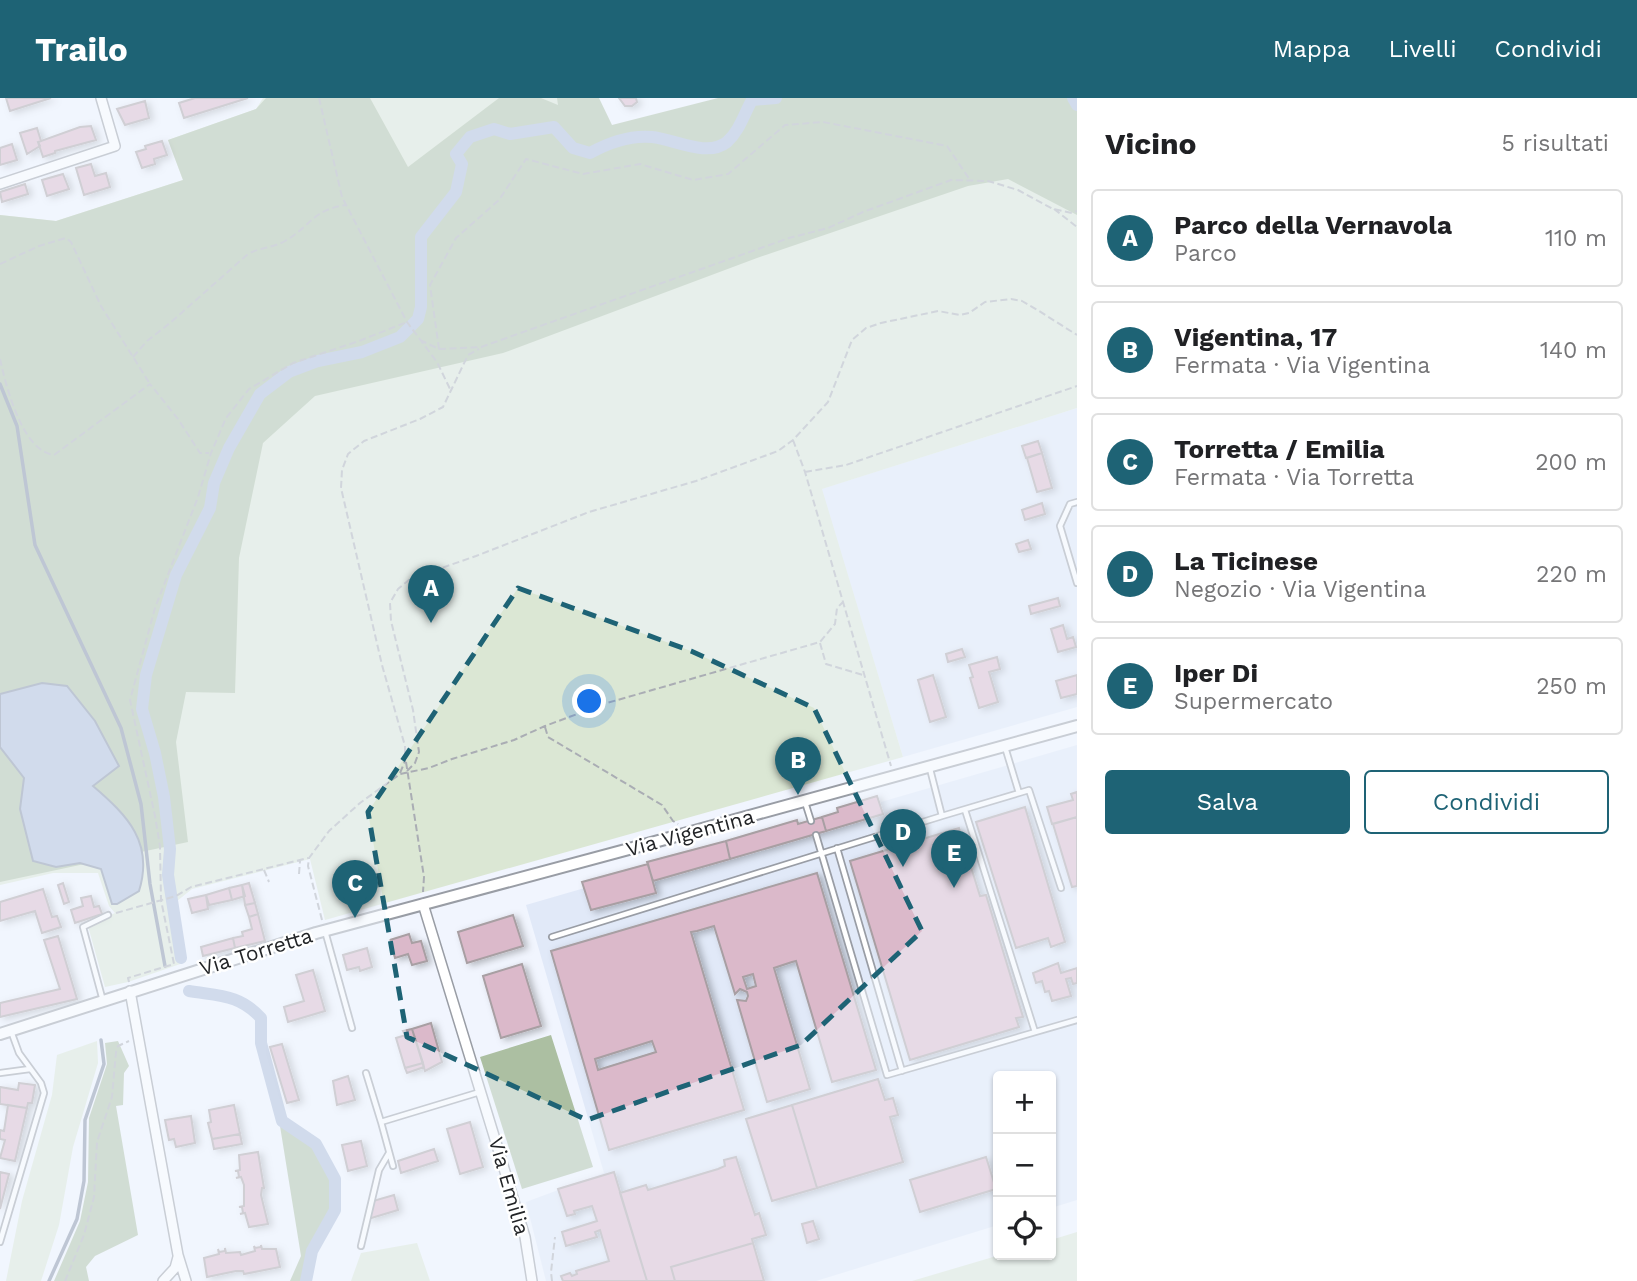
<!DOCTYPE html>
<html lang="it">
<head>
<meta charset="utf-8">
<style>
	:root { --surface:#fff; --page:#f6f6f6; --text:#202124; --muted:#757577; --line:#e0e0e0; --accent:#1e6375 }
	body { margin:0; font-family:"Work Sans",sans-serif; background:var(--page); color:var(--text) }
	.controls { position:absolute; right:21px; bottom:21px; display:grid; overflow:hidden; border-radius:7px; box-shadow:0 2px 5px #0004 }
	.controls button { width:63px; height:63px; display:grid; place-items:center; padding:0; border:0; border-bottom:2px solid var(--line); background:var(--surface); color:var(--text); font:35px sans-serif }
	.you { position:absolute; left:590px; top:604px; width:24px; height:24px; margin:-18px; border:5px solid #fff; border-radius:50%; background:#1a73e8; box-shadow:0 0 0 10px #1a73e833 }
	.badge { display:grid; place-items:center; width:46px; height:46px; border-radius:50%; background:var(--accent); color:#fff; font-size:23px; font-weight:700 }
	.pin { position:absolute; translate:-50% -58px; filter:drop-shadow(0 2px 4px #0008) }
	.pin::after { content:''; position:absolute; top:37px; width:24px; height:21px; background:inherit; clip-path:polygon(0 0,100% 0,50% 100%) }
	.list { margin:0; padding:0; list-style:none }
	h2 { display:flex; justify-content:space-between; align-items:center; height:91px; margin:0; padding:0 28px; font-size:30px }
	h2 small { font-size:23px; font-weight:400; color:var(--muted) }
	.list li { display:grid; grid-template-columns:46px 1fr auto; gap:21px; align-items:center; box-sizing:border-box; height:98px; margin:0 14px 14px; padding:0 14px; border:2px solid var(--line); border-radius:7px }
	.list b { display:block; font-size:26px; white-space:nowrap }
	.list p { margin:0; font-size:23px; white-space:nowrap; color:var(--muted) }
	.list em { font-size:23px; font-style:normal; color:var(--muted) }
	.actions { display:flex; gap:14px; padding:21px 28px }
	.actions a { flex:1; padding:16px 0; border:2px solid var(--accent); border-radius:7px; text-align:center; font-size:24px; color:var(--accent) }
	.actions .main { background:var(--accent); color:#fff }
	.icon { flex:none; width:38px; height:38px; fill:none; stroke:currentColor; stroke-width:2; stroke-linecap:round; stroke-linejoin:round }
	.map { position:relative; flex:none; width:1077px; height:1183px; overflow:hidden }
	header { display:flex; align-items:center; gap:42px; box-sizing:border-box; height:98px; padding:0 35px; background:var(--accent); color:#fff }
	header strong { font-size:33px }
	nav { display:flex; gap:38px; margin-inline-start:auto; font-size:24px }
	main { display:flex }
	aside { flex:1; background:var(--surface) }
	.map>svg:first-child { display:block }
</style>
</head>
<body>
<header>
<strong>Trailo</strong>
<nav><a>Mappa</a><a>Livelli</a><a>Condividi</a></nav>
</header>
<main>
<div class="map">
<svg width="1077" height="1183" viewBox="0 0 1077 1183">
	<defs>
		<filter id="shadow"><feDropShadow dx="4" dy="2" stdDeviation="3.5" flood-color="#0004"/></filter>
	</defs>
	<rect width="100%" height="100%" fill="#f1f5fe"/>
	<path fill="#e1e9f8" d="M1077,310V609L903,659L821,391Z
		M1077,647V1102L1051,1110V978H998V1127L816,1183H546L526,1104L604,1075L526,807Z"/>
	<path fill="#dbe7d4" d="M263,0H595L612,34L1077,0V310L822,391L903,659L325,822L310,761L192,791L177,803L186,864L128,884L105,889L88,828L115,815L109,808L98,775H53L0,787V117L56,123L183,82L168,42L256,11Z
		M97,943L98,965L73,1049L59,1127L41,1183H6L22,1103L52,997L57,957Z
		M1077,1134V1183H912L1000,1157H1051V1142Z
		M417,1145L430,1183H351L361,1155Z"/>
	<path fill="#acbfa2" d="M266,0H370L408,69L499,0H541L558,7L557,0H599L612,27L718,0H1077V117L1008,81L968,88L757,160L503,255L315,298L263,345L239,460L235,595L186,594L176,644L188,744L0,784V117L56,123L183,82L168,42L256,11Z
		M551,937L593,1069L522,1091L480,959Z
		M118,943L129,968L124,975L123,1007L116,1008L138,1137L95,1158L86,1169L89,1183H54L80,1123L88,1084L89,1020L107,966L105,945Z
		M280,1028L312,1048L332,1083L334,1114L310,1152L304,1183H290L301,1158Z"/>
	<path fill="#aabad7" stroke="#818da2" stroke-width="2" d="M42,585L67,588L95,623L119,668L93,688C128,718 154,745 139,793L117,806H112L101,771L80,765L56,769L33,763L20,711L24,680L0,649V596Z"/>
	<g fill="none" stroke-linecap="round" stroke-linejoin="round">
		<path stroke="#818da2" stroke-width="3.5" d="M0,286L17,328L35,447L121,630L141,706L150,786L165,868
			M49,1183L77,1121L84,1083L85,1022L104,966L101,942"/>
		<path stroke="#aabad7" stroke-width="12" d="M1073,0L1077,7
			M181,860L168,777L170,751L164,699L155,655L142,611L146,577L176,477L210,410L214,385L229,350L260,296L289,274L318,263L362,254L400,239L418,221L421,209V139L456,94L462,66L456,56L470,39L494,31L510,36L554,29L573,50L590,55C608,45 630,37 652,39C674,41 707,60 727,44C740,32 744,16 752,2L776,0
			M189,893C219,898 239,896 261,920V945L282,1023L316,1046L335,1081V1112L312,1153L306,1183"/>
	</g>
	<path fill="#dbb9ca" stroke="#a89fa3" stroke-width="2" fill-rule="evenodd" filter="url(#shadow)" d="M6,0H51L10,13Z
		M195,0H248L184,20L179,5Z
		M619,0H636L637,4L632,8H625Z
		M145,3L149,20L125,27L117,11Z
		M91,28L96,42L55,53V55L43,59L38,44L80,29Z
		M37,30L41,43L38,44L40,48L27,56L20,35Z
		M162,43L167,57L154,61L155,66L142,70L136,54L146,51L145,48Z
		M12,46L17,62L0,67V50Z
		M91,66L95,78L106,75L110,89L84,97L76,70Z
		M63,76L69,91L47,98L42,82Z
		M25,86L28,96L2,104L0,94Z
		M1038,343L1042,355L1026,360L1022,348Z
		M1042,355L1052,390L1037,394L1027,360Z
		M1042,405L1045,416L1025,422L1022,412Z
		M1028,442L1031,451L1019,454L1016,446Z
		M1058,500L1060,508L1031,516L1029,508Z
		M1063,527L1067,541L1073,539L1076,549L1058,554L1051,531Z
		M962,551L965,559L948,564L946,556Z
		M997,559L1000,571L989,574L998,604L979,610L970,580L973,579L969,567Z
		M933,577L946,619L930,624L918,582Z
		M1077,577V596L1061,600L1056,583Z
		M1077,694V719L1052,726L1047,709L1073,702L1071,696Z
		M877,698L883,716L826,733L822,719L838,714L837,710Z
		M1025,709L1065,844L1051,849L1048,840L1016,850L976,724Z
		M822,719L826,733L730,761L726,743L797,722L798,726Z
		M1077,719V788L1072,789L1053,726Z
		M959,730L980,798L986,797L1023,919L1016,920L1019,929L910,962L850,763Z
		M726,743L730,761L653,783L647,764Z
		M648,766L656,795L591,812L582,784Z
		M817,775L876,972L832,984L796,863L792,864L774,870L810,991L767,1004L737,902L746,903L748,898L747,894L740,891L735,896L714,828L697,833L691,834L744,1012L609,1052L551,853ZM753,876L756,888L747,891L743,879ZM652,943L656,954L598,972L595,961Z
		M63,785L69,804L64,806L58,787Z
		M249,785L255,805L245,807L242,787Z
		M242,787L245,798L232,802L229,790Z
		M229,790L232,802L209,807L206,797Z
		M43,791L52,819L57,818L61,829L42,835L35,813L0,823V804Z
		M206,797L208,811L192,815L188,801Z
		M91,798L94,809L99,808L102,816L75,825L71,812L83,808L81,800Z
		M255,805L258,816L249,819L245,807Z
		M258,816L265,843L235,850L233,840L243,838L242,834L252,831L249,819Z
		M513,817L523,848L467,865L458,834Z
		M409,836L412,845L421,843L427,863L412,867L408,856L395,860L390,842Z
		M58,838L77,901L0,919V905L60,891L44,842Z
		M233,840L235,850L203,858L201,849Z
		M367,850L372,869L360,873L359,869L347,872L343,857Z
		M1058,865L1061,875L1077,870V885L1073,886L1071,880L1066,881L1071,898L1052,903L1049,893L1045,894L1042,883L1036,885L1033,875Z
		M522,866L541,928L501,940L483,878Z
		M313,872L325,913L288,924L284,909L304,903L296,877Z
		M431,925L442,964L425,973L412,931Z
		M412,931L415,940L408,942L403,933Z
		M406,937L408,942L415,940L423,965L405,970L396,940Z
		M282,946L299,1002L287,1005L270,949Z
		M423,965L424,969L407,975L405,970Z
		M348,978L355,1002L337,1007L333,983Z
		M878,981L885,1002L893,1000L898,1017L890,1019L903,1064L817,1090L792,1007Z
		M19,985L35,987L32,1005H28L27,1010L0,1006V989L18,992Z
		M8,1007L27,1010L15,1063L0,1060L5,1042L0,1041V1032L4,1033Z
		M234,1007L240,1036L212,1041L208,1025L211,1024L209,1012Z
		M792,1007L817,1090L772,1103L746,1021Z
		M191,1018L195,1045L176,1049L174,1041L169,1042L165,1022Z
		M470,1024L483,1069L460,1076L447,1031Z
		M240,1036L242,1046L214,1051L212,1041Z
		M361,1043L367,1068L348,1073L342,1047Z
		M434,1051L438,1063L401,1075L398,1063Z
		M258,1054L264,1090H262L261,1097L268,1126L249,1129L245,1115L240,1116L243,1115L242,1109H239L244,1108V1087L241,1079L236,1080L239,1079L238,1073H235L240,1072L239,1057Z
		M736,1059L755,1117L759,1115L766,1137L752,1141L753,1145L671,1169L675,1183H647L620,1095L646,1087L648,1092L718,1071L725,1068L724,1062Z
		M986,1059L996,1091L920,1114L910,1082Z
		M0,1074L9,1076L0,1111Z
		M614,1074L647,1183H563L561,1178L570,1175L572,1178L577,1176L576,1173L609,1163L600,1132L595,1134L597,1139L566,1148L562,1134L597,1123L592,1108L574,1113L575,1116L567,1118L558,1091Z
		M394,1097L398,1112L368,1121L373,1103Z
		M813,1123L819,1141L807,1145L802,1126Z
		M753,1145L764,1183H675L671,1169Z
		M261,1147L262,1151H276L280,1169L244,1176L243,1173H236L207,1179L204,1160L219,1156L218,1151L219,1154L225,1153V1150L226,1155L240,1154L241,1157L255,1153L254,1148L255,1150L261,1149Z"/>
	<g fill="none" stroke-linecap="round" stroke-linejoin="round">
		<defs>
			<path id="service" d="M1077,404L1070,406L1060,428L1077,485
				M1019,695L1029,692L1061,790
				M805,704L811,723
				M965,712L1035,934
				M942,718L1019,695L1005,649
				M816,737L887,977L1077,922
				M837,750L902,973
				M325,833L352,930
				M552,839L942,718L930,671
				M103,903L83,829L108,817
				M0,975L30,971
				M366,975L381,1024
				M393,1068L381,1024L480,994
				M0,1144L44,995L41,985L19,955L11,933
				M361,1148L379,1072L389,1055"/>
			<path id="minor" d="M0,86L115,48L101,0
				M423,806L525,1139L532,1183
				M130,893L178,1157L186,1183
				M163,1183L175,1170L178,1159"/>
			<path id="tertiary" d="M0,936L316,835L629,751L1077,628"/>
		</defs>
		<use href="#service" stroke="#999da5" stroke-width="8"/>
		<use href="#minor" stroke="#999da5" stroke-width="12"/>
		<use href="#tertiary" stroke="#999da5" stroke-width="14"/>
		<path stroke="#aaadb4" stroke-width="2" stroke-dasharray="7 3.5" stroke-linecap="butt" d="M319,0L342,99L407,224L437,264L451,293
			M1054,111L1077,129
			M0,166L39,148L66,140L71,144L101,208L150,286
			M420,242L439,251L481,249L789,140L828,130L863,114L951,82L988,83L1018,92L1053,111L1072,115L1077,113
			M439,251L430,187L456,140L499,102L526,61L583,76L640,66L693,82L728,76L785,27L823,24L947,48L970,82
			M133,259L147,243L170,225L248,156C261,149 273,150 285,143C311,128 312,112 346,107
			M0,261C6,288 22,353 54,357L150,286L178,321L200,355H209
			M793,342L805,374L891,668
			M805,374L846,367L1077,288
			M820,545L826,566L863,577
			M545,629L548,639L662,707L673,723L678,726
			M406,664L424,779L423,794
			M407,673L415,665L419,654L413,612L391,523L390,505L398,491L410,481L476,458L589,414L696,383L778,353L793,342L828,304L852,242L866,230L881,225L938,213L960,217L969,215L985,204L1011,201L1022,203L1039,213L1077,237
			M400,675L405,663V648L382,567L341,390L342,372L348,356L364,343L420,321L443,309L468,257L479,251
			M264,772L269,784
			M299,776L300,763
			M116,815L176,798L191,789L308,760
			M322,822L308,768L309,760L329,733L360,705L400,676L429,670L452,661L514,642L545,628L607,605L820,544L835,526L837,510L843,504
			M129,884L128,880L174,866L161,802L160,748L155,718L130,602L155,510L198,399L211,355L226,320L249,291L293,265L359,243L407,224
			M65,1183L84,1137L94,1099L97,1044L112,999L116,954L118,948L129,943
			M552,1183L551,1174L555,1139"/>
		<use href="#service" stroke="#fff" stroke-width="4.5"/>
		<use href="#minor" stroke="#fff" stroke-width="9"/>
		<use href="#tertiary" stroke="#fff" stroke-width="10"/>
	</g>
	<path d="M0 0H1077V1183H0ZM518,490L691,553L814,610L922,833L801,947L587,1022L407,939L368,714Z" fill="#f1f5fe" fill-opacity=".55" fill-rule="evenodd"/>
	<path fill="none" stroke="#1e6375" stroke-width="5" stroke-dasharray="14 9" stroke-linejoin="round" d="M518,490L691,553L814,610L922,833L801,947L587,1022L407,939L368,714Z"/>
	<g text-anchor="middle" stroke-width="5" stroke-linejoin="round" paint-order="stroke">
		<g font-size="21" fill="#222427" stroke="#fff">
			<text transform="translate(690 735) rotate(-15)" y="7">Via Vigentina</text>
			<text transform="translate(256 854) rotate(-17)" y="7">Via Torretta</text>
			<text transform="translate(509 1088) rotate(74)" y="7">Via Emilia</text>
		</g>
	</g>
</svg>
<div class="controls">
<button>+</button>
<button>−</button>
<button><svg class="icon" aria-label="locate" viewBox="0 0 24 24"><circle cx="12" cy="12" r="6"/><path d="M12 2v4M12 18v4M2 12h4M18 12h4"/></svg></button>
</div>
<div class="you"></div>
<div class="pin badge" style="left:431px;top:525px">A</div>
<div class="pin badge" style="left:798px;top:697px">B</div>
<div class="pin badge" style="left:355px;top:820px">C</div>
<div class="pin badge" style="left:903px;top:769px">D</div>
<div class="pin badge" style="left:954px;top:790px">E</div>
</div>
<aside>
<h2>Vicino<small>5 risultati</small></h2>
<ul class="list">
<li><span class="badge">A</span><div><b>Parco della Vernavola</b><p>Parco</p></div><em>110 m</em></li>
<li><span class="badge">B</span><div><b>Vigentina, 17</b><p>Fermata · Via Vigentina</p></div><em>140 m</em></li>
<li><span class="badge">C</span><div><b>Torretta / Emilia</b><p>Fermata · Via Torretta</p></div><em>200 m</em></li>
<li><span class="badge">D</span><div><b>La Ticinese</b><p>Negozio · Via Vigentina</p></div><em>220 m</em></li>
<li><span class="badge">E</span><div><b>Iper Di</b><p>Supermercato</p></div><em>250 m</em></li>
</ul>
<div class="actions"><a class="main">Salva</a><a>Condividi</a></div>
</aside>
</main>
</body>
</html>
